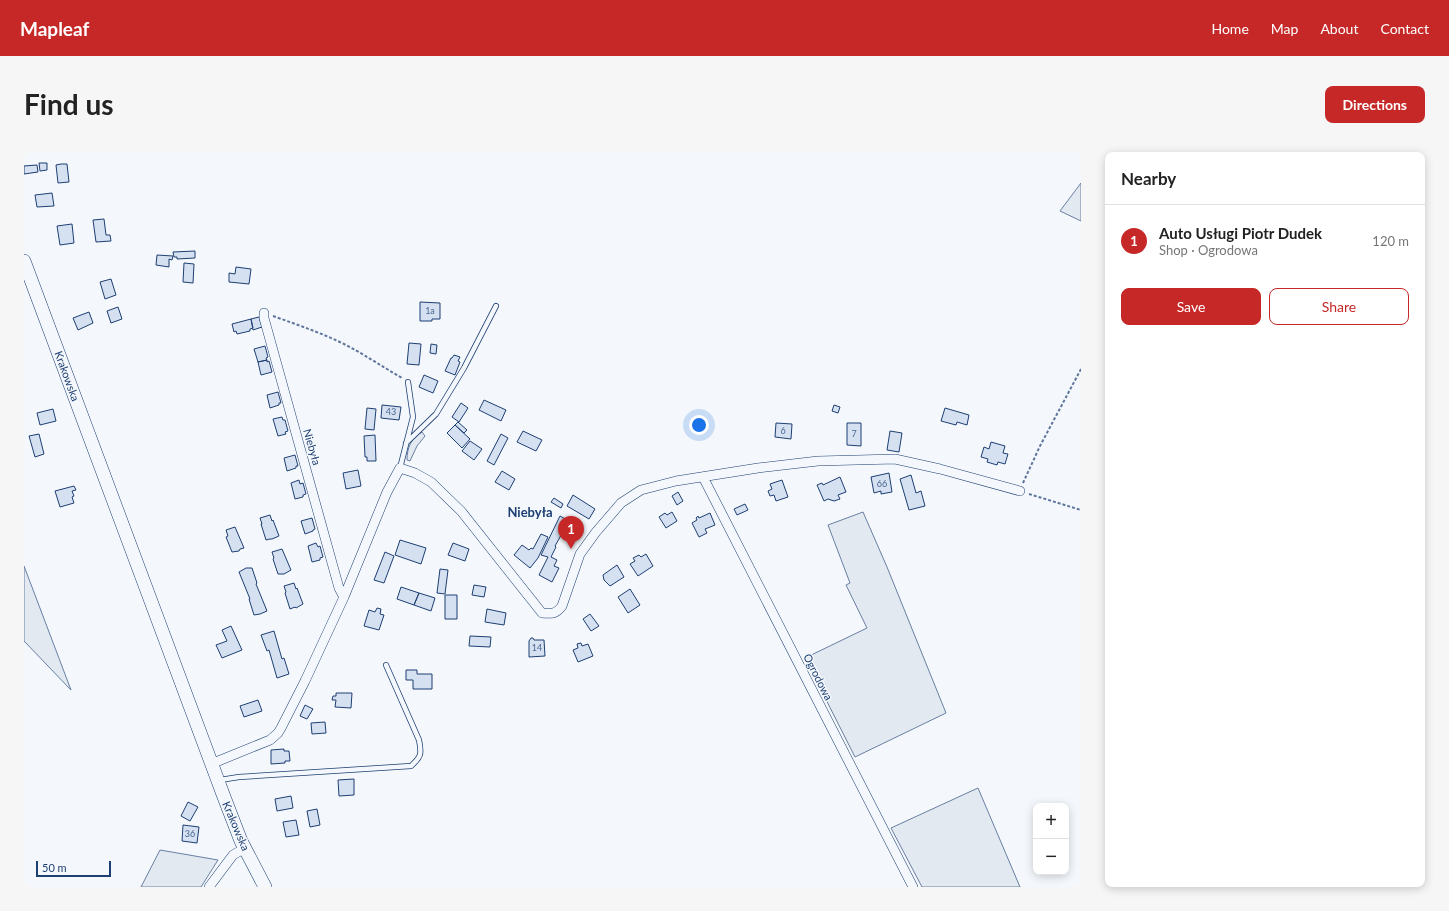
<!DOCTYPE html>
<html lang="en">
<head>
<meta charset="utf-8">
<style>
	:root { --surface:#fff; --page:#f6f6f6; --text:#222; --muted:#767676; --line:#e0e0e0; --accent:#c62828 }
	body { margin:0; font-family:Lato,sans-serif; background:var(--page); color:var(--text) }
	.controls { position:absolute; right:12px; bottom:12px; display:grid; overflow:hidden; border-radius:8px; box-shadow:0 2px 10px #0003 }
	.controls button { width:36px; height:36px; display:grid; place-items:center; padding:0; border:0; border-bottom:1px solid var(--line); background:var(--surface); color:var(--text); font:20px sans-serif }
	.scale { position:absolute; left:12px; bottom:10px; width:75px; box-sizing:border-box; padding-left:4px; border:2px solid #1d3f73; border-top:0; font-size:11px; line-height:14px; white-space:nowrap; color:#1d3f73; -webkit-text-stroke:3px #f4f7fb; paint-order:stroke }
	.you { position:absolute; left:675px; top:273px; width:14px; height:14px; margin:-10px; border:3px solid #fff; border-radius:50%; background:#1a73e8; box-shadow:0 0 0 6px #1a73e833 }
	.badge { display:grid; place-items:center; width:26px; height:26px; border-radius:50%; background:var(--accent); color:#fff; font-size:13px; font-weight:700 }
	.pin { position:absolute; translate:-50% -33px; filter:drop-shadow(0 1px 2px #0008) }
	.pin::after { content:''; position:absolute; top:21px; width:14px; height:12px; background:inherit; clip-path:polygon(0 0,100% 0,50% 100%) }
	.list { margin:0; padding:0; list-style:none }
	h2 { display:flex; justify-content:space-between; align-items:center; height:52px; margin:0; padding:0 16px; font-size:17px }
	h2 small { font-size:13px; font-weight:400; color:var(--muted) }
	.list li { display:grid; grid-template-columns:26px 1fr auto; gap:12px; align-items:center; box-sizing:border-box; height:72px; padding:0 16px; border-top:1px solid var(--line) }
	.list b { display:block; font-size:15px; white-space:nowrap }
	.list p { margin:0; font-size:13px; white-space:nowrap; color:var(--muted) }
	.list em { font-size:13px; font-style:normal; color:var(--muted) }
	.actions { display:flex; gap:8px; padding:12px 16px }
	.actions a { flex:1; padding:9px 0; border:1px solid var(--accent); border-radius:8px; text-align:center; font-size:14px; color:var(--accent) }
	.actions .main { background:var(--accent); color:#fff }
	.map { position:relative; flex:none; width:1057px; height:735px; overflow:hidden; border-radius:8px }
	header { display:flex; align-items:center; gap:24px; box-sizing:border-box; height:56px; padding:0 20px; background:var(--accent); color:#fff }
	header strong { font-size:19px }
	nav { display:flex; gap:22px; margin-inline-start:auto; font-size:14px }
	.intro { display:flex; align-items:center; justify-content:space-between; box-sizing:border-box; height:96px; padding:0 24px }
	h1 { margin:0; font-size:28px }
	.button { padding:10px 18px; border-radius:8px; background:var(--accent); color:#fff; font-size:14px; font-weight:700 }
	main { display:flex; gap:24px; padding:0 24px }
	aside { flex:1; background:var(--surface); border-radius:8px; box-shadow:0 2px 10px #0003 }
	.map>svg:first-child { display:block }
</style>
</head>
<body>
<header>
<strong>Mapleaf</strong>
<nav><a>Home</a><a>Map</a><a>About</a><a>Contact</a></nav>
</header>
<div class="intro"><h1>Find us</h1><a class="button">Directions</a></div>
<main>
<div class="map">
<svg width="1057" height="735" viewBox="0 0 1057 735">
	<rect width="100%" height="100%" fill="#f4f7fb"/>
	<path fill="#e3e9f0" stroke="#687fa3" d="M1057,31V69L1036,59Z
		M398,280L401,284L393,294L386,309L383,308C383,296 387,286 398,280Z
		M839,360L863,415L922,561L831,605L781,506L843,476L822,433L826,431L804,373Z
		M0,414L47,538L0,489Z
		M954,636L996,735H898L867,676Z
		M136,698L194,708L177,735H117Z"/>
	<path fill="#d5e0f0" stroke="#1d3f73" d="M15,11H23V18L16,19Z
		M37,12H43L45,30L34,31L32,13Z
		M13,13L14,20L0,22V14Z
		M28,41L30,54L13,55L11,43Z
		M80,67L82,83H86L87,89L72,90L69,68Z
		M48,72L50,91L36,93L33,74Z
		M171,99V106L153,107V105H150L149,100Z
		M133,103L149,104L148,108L145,107V115L132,113Z
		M160,111L170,112L169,131L159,130Z
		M212,115L227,117L225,132L205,130V121L211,122Z
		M87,127L92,143L81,147L76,130Z
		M396,150L416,151V167H408V169H396Z
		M94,155L98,167L87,171L83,159Z
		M65,160L69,171L54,178L49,166Z
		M235,165L238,175L229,178L227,167Z
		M227,167L229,176L226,177V179L213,182L212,179L210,180L208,172Z
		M385,191L397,192L395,213L383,212Z
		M407,192L413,193L412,202L406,201Z
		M241,194L244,205L242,206L243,208L234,210L230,197Z
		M430,203L436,205L434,209L436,210L431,223L421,219L427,206H428Z
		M243,208V210L245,209L248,220L237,223L234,210Z
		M400,223L414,229L409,241L395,235Z
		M254,240L257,251H255V253L246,256L243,243Z
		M460,248L482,258L477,269L455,258Z
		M437,251L444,256L435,270L428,265Z
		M358,253L377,255L375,268L357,266Z
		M810,253L816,255L814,261L808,259Z
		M343,256L352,257L350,278L341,277Z
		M921,256L945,263L943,273L933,270L932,273L917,269Z
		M29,257L32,269L16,273L13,261Z
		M258,265L259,268H261L264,279L261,280L262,282L254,284L249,267Z
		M434,270L443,278L440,281L431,273Z
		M752,271L768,272L767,287L751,285Z
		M823,271H837V294L823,293Z
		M431,273L446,287L438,296L423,281Z
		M499,279L518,288L512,299L493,290Z
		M866,279L878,281L875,300L863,298Z
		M15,282L20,302L11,305L5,284Z
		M477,282L484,286L470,313L463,309Z
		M351,283L352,309H343V305H341L340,284Z
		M446,289L458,297L450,308L438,299Z
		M967,290L981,294L979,301L984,302L981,312L974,310L973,313L963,310L964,307L957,305L960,295L965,297Z
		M271,303L274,314H272V316L263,319L260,306Z
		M334,318L337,334L322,337L319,321Z
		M478,319L491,327L485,338L471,330Z
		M865,321L868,340L857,342V339L850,341L847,325Z
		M887,323L892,341L897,339L901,354L885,358L876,327Z
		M816,325L822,340L814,343L816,347L810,349L804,347L800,349L793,333L798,331L799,333Z
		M275,328L276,332L279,331L282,342L279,343V345L271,347L267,331Z
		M758,328L764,345L752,349L750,343L746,344L744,339L748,337L746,332Z
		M50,334L52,338L48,339L50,344L48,345L50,351L36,355L31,339Z
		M654,340L659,349L653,353L648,344Z
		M549,343L571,357L565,367L543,354Z
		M530,346L539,352L537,356L527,350Z
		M721,352L724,358L713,363L710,357Z
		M648,360L653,369L642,376L635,365L641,361L643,363Z
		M686,361L691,373L681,377L683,381L675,385L668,371L673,368L672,366L674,364L675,366Z
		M246,363L248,369L249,368L255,384L248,387H246L242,388L237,372H238L236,366Z
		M536,364L545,369L531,394L532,395L527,405L533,408L530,414L535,416L528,430L515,423L524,405L517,403Z
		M288,366L291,377L289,378V379L281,382L277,369Z
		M211,375L220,396L216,397L215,399L208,400L202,385L204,384L202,378Z
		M517,382L524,385L514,406L506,416L490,403L498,393L505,398L507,396L509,397Z
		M376,388L402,396L397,412L371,403Z
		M292,391L294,395L296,394L299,405L296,406V408L288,410L284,394Z
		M429,391L445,397L441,409L424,403Z
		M258,397L267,418L260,422H254L249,407L250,406L248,400Z
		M361,400L370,404L360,431L350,428Z
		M622,402L629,414L614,424L606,412L611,409L609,406L615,403L617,405Z
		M593,413L600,425L586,434L580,428L579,423Z
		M222,416H228L233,431L232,432L243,459L236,462L230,463L225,447H226L215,420Z
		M416,417L424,418L421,442L413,441Z
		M270,431L272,437L273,436L279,452L272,456L271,455L266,457L261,441L262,440L260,434Z
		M450,433L462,435L460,445L448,443Z
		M377,435L395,441L390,453L373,447Z
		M606,437L616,453L604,461L594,445Z
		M395,441L411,446L407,459L390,453Z
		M421,443H433V467H421Z
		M353,456L357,457L356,462L360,463L355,478L340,474L345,458L351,460Z
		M463,457L482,461L480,473L461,470Z
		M566,462L575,474L567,479L559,467Z
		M207,474L218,498L198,506L192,493L203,489L198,478Z
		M250,479L258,507L260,506L265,522L253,526L245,498L243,499L237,483Z
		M446,484L467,485L466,495L445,494Z
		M507,486H509L510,488H520L521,504L505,505V489Z
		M557,491L558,494L564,492L569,504L554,510L549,498L554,496L553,492Z
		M382,518H393V522H408V537H389V528H382Z
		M312,541H328L327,556L311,555L312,548H308L309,544H312Z
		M234,548L238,559L220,565L216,554Z
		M281,553L289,557L283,567L276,564Z
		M301,570L302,581L288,582L287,571Z
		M260,597V599H265L266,609H261V611L247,612V598Z
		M330,627V643L315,644L314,628Z
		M267,644L269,656L253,659L251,647Z
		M164,650L174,655L166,669L157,664Z
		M293,657L296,673L286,675L283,659Z
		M272,668L275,683L262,685L259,670Z
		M159,673L175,675L173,691L158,689Z"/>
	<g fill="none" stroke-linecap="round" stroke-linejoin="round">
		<defs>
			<path id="lane" d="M382,291L412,262L440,216L472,154
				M376,316L389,265L384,230
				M196,628L215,625L387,614C397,605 398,602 395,588L362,513"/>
			<path id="street" d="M240,161V166L315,436L320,445
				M679,325L889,735
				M187,612L246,588L254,581L257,576L281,529L320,445L363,340L376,316L391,321L407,330L437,359L518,461C528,462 532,462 538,454L556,402L572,380L597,351L617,338L652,329L734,316L794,309L871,307L916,317L996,339
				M185,735L209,703L221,696"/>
			<path id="secondary" d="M0,109L200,645L217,689L241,735"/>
		</defs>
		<use href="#lane" stroke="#1d3f73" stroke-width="6"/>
		<use href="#street" stroke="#1d3f73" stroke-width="10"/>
		<use href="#secondary" stroke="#1d3f73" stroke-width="14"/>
		<path stroke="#5e769c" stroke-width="2" stroke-dasharray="3 2" stroke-linecap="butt" d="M249,164C274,173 298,181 322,193C341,203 359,215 378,226
			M999,331L1016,294L1057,217
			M1005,342L1057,358"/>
		<use href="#lane" stroke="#f4f7fb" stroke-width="4.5"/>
		<use href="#street" stroke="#f4f7fb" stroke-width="9"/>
		<use href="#secondary" stroke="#f4f7fb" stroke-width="13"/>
	</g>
	<g text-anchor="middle" stroke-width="3" stroke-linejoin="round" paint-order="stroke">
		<g font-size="9" fill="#4b6792">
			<text x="406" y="162">1a</text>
			<text x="367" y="263">43</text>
			<text x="759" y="282">6</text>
			<text x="830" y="285">7</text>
			<text x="858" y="335">66</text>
			<text x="513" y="499">14</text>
			<text x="166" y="685">36</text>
		</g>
		<g font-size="11" fill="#1d3f73" stroke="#f4f7fb">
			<text transform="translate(43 224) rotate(70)" y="4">Krakowska</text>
			<text transform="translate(288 295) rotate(74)" y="4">Niebyła</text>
			<text transform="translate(794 525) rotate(63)" y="4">Ogrodowa</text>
			<text transform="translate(212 674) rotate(67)" y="4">Krakowska</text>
		</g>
		<g font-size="13" font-weight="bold" fill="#1d3f73" stroke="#f4f7fb">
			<text x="506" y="365">Niebyła</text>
		</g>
	</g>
</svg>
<div class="controls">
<button>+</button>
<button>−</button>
</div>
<div class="scale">50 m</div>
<div class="you"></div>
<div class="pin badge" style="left:547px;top:397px">1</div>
</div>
<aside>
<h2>Nearby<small></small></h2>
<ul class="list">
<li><span class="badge">1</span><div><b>Auto Usługi Piotr Dudek</b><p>Shop · Ogrodowa</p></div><em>120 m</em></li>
</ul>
<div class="actions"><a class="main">Save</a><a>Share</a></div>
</aside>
</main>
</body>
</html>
